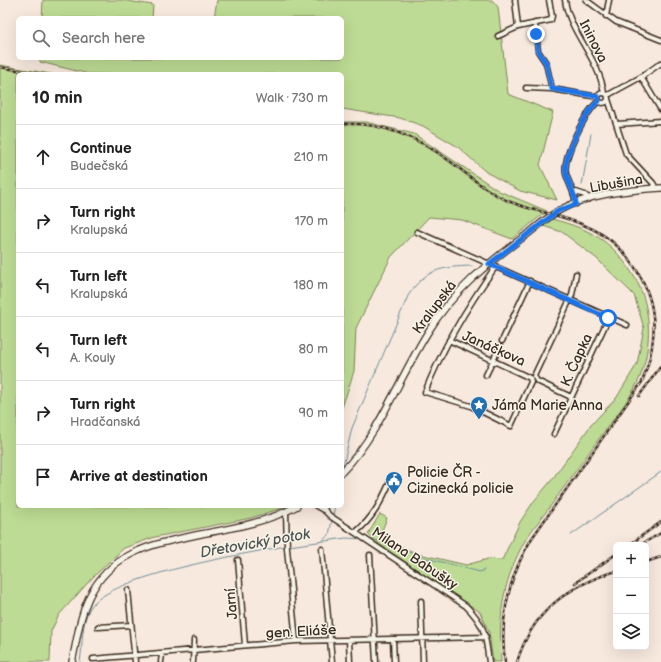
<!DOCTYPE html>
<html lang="en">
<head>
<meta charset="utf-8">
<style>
	:root { --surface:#fff; --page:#f6f6f6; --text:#222; --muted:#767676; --line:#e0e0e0 }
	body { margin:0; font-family:"Balsamiq Sans",sans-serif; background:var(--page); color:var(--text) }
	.controls { position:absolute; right:12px; bottom:12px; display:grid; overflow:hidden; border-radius:6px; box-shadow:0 4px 16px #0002 }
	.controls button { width:36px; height:36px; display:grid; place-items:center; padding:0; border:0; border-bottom:1px solid var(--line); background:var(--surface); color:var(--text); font:20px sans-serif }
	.stop { position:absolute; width:12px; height:12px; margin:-9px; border:3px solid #1a73e8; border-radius:50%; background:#fff }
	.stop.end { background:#1a73e8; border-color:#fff; box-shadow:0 1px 4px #0008 }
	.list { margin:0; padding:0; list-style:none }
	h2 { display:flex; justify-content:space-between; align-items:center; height:52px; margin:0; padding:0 16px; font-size:17px }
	h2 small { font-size:13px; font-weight:400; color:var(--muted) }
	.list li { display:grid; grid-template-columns:26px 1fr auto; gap:12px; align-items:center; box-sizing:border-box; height:64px; padding:0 16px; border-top:1px solid var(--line) }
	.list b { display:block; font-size:15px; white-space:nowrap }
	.list p { margin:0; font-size:13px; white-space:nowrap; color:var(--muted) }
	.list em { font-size:13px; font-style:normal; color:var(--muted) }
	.icon { flex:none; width:22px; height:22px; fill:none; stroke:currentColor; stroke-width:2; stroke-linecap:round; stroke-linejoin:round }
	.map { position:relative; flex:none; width:661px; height:662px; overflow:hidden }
	.search { position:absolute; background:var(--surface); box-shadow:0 4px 16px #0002; left:16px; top:16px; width:328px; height:44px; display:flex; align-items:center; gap:10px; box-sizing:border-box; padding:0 14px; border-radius:6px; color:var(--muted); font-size:15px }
	.panel { position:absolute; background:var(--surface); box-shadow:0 4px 16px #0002; left:16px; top:72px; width:328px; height:436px; border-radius:6px }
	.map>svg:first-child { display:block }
</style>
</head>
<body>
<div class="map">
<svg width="661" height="662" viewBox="0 0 661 662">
	<rect width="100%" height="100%" fill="#f8e9de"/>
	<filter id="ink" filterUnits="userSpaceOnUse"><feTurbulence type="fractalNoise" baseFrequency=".025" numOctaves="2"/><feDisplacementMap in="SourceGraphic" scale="8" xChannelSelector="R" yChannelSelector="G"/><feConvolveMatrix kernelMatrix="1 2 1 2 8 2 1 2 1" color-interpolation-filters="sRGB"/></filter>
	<g filter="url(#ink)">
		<path fill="#bddb94" stroke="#7c8259" d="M43,0H121L153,5L152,18H42Z
			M217,0H492L498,7L508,94L553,112L540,165L557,200L520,191L486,172L458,147L423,126L400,118L342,109V74H89L40,62V58H342V18H214Z
			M0,65L51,74H18V506H288L251,518L155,537L124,548L93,577L59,615L51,631L50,662H0Z
			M342,122H366L414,134L499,191L547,211L512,239L462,220L429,217L391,257L356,328L354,371L342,408Z
			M552,219C593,230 613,241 635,278C652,307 652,347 640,377C633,394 620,411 609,425C590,451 571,477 552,504C542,518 529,532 521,548C501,588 499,618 501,662H493L489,632L480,612L379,544L368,534L380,514L387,518L379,538L419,554L466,565L488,559L502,560L520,522L534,501L551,481L591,425L617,397L637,364L644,328L634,295L596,258L562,232L543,226Z"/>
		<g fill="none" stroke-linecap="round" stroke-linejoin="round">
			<path stroke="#6a8e98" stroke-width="1" d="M582,185L591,134
				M343,466L352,428L408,296C425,269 441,267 472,266
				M333,515L335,506
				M571,535L661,472
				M323,540L329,535L332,520
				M370,540L379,541L422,557L480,572L484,570
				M289,546L346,538L363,539
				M80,662C83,645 81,623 90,608C110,575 246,554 286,546"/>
			<defs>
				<path id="minor" d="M515,0L518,27
					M565,0C569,32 599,58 604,93
					M586,0L616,22L661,40
					M606,16L609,0
					M535,23L538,51L546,63L552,89
					M498,36L518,27L551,20L552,16L549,0
					M641,77L661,110
					M526,88L552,89L598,97
					M598 98a5 5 0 1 1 10 0a5 5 0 1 1-10 0Z
					M608,95L641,77L661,63
					M608,99L626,154L653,183L656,188
					M617,124L661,121
					M573,191L585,195L589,199
					M576,204C575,193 569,184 566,174C562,157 586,111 599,101
					M417,232L627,325
					M449,340L530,378L531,382L511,426L471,406L425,392C443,347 468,305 496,266
					M502,341L530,281
					M486,375L498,350
					M571,397L537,381L534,376L572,295L576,274
					M554,434L609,317
					M316,506L325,511
					M324,506L325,511L330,516L466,606C486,626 485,635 489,662
					M286,511L287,549L296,641
					M356,532C373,518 381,502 390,482
					M322,549L332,662
					M370,555L376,662
					M238,560L245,645
					M128,590L135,662
					M421,601L423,662
					M98,627L131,625
					M393,639L394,662
					M349,640L350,662
					M93,659L296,641L486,637
					M161,662L162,654
					M193,662L194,640"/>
				<path id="major" d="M342,472C380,433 399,378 428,332C453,291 490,261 529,233C538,226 548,217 558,211C587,194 628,190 661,188
					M72,662C77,640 79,618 89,597C112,550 155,544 201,534C233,528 268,522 297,506"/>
			</defs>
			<use href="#minor" stroke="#3b2a1e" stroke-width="7"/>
			<use href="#major" stroke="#3b2a1e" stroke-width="8"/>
			<use href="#minor" stroke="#f7f3e8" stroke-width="4"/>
			<use href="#major" stroke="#f7f3e8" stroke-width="5.5"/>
			<defs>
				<path id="rail" d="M0,67L39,74
					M342,124C383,122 419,138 451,162C466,173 481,187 498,196C525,211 558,213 586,226C629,244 658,292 653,338C652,354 647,368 642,382L532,538C509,576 499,617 505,662
					M639,396L661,366
					M629,545L661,522
					M640,545L661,533
					M646,562L661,557
					M575,583L616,554
					M517,662C532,612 567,586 616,571"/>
			</defs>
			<use href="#rail" stroke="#3b2a1e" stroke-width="2.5"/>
			<use href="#rail" stroke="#f7f3e8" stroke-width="1" stroke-dasharray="3" stroke-linecap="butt"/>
		</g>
	</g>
	<g fill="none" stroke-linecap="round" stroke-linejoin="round" filter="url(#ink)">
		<path stroke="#1a73e8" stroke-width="5" d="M536,34L538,51L546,63L552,89L596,96L598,97L599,101C586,111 562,157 566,174C569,185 575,193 576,204L558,211L489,264L608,318"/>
	</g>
	<defs>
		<symbol id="sight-pin" viewBox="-11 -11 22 30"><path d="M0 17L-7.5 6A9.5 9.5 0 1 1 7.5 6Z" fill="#1f6fb2" stroke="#f7f3e8"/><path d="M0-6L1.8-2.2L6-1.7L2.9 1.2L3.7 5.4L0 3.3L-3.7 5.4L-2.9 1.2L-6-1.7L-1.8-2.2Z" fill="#fff"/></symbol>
		<symbol id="civic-pin" viewBox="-11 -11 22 30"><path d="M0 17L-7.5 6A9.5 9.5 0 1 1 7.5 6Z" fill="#1f6fb2" stroke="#f7f3e8"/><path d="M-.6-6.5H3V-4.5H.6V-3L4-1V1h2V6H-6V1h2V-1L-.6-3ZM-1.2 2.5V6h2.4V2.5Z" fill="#fff"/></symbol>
	</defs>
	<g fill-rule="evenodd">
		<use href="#sight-pin" x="469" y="395" width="20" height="27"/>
		<use href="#civic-pin" x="384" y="470" width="20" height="27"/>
	</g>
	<g text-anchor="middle" stroke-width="3" stroke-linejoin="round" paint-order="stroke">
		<g font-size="14" fill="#3b2a1e" stroke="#f7f3e8">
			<text transform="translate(594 41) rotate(63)" y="5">Ininova</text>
			<text transform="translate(616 183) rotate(-10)" y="5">Libušina</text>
			<text transform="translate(434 307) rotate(-53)" y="5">Kralupská</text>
			<text transform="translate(494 348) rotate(24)" y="5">Janáčkova</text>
			<text transform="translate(576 360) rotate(-65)" y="5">K. Čapka</text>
			<text transform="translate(415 558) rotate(34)" y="5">Milana Babušky</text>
			<text transform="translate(231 604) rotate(-95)" y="5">Jarní</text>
			<text transform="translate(301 631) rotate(-3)" y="5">gen. Eliáše</text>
		</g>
		<g font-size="14" fill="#3b2a1e" stroke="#f7f3e8" text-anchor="start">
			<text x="492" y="410">Jáma Marie Anna</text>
			<text x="407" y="477">Policie ČR -<tspan x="407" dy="16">Cizinecká policie</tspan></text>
		</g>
		<g font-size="15" font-style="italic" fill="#4e5451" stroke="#f7f3e8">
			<text transform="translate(255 543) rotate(-10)" y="5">Dřetovický potok</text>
		</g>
	</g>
</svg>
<div class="controls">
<button>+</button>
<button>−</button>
<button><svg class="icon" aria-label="layers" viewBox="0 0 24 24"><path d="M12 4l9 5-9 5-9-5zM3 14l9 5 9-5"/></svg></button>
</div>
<div class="stop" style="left:608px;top:318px"></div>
<div class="stop end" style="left:536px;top:34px"></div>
<div class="search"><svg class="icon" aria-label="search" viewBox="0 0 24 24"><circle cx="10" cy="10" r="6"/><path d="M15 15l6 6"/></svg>Search here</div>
<section class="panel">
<h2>10 min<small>Walk · 730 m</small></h2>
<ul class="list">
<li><svg class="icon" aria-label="ahead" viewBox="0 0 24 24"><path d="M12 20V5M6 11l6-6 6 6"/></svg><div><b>Continue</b><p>Budečská</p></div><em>210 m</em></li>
<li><svg class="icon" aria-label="right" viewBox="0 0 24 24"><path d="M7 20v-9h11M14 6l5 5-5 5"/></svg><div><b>Turn right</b><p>Kralupská</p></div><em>170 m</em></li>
<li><svg class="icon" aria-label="left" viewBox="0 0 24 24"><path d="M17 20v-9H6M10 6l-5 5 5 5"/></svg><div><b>Turn left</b><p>Kralupská</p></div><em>180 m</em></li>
<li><svg class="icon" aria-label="left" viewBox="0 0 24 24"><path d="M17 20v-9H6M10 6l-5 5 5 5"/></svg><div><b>Turn left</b><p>A. Kouly</p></div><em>80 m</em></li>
<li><svg class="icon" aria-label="right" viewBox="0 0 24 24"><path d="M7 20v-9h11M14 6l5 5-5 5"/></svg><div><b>Turn right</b><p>Hradčanská</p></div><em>90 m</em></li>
<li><svg class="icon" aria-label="arrive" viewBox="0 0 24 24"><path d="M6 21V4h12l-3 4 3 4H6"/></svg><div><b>Arrive at destination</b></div></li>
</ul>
</section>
</div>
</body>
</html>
